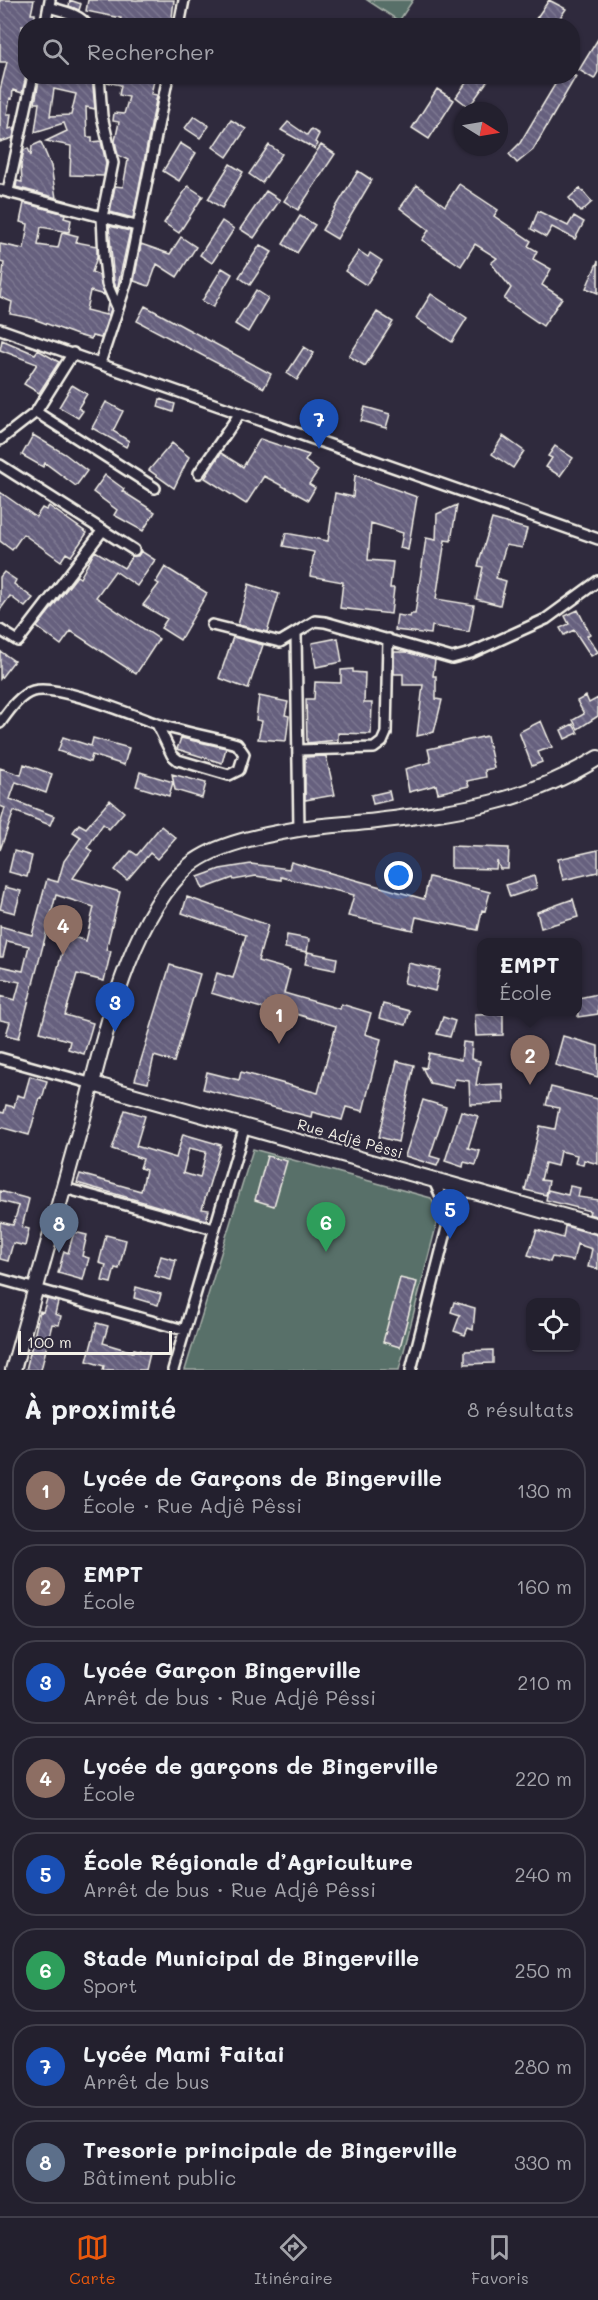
<!DOCTYPE html>
<html lang="fr">
<head>
<meta charset="utf-8">
<style>
	:root { --surface:#23202e; --page:#2f2d3a; --text:#f1f3f6; --muted:#a3a3aa; --line:#403e4a; --accent:#ea580c }
	body { margin:0; font-family:Mali,sans-serif; background:var(--page); color:var(--text) }
	.controls { position:absolute; right:18px; bottom:18px; display:grid; overflow:hidden; border-radius:12px; box-shadow:0 2px 4px #0004 }
	.controls button { width:54px; height:54px; display:grid; place-items:center; padding:0; border:0; border-bottom:2px solid var(--line); background:var(--surface); color:var(--text); font:30px sans-serif }
	.compass { position:absolute; left:454px; top:102px; width:54px; height:54px; border-radius:50%; background:var(--surface); box-shadow:0 2px 4px #0004; rotate:101deg }
	.scale { position:absolute; left:18px; bottom:15px; width:154px; box-sizing:border-box; padding-left:6px; border:3px solid #f4f1e8; border-top:0; font-size:16px; line-height:21px; white-space:nowrap; color:#f4f1e8; -webkit-text-stroke:4px #2f2a3d; paint-order:stroke }
	.you { position:absolute; left:399px; top:876px; width:21px; height:21px; margin:-15px; border:4px solid #fff; border-radius:50%; background:#1a73e8; box-shadow:0 0 0 9px #1a73e833 }
	.badge { display:grid; place-items:center; width:39px; height:39px; border-radius:50%; background:var(--accent); color:#fff; font-size:20px; font-weight:700 }
	.pin { position:absolute; translate:-50% -50px; filter:drop-shadow(0 2px 3px #0008) }
	.pin::after { content:''; position:absolute; top:32px; width:21px; height:18px; background:inherit; clip-path:polygon(0 0,100% 0,50% 100%) }
	.popup { position:absolute; left:477px; top:938px; width:105px; height:78px; box-sizing:border-box; display:grid; place-content:center; border-radius:12px; background:var(--surface); filter:drop-shadow(0 2px 4px #0005); font-size:20px; white-space:nowrap; color:var(--muted) }
	.popup b { font-size:22px; color:var(--text) }
	.popup::after { content:''; position:absolute; left:50%; top:100%; margin-left:-12px; border:12px solid transparent; border-top-color:var(--surface) }
	.list { margin:0; padding:0; list-style:none }
	h2 { display:flex; justify-content:space-between; align-items:center; height:78px; margin:0; padding:0 24px; font-size:26px }
	h2 small { font-size:20px; font-weight:400; color:var(--muted) }
	.list li { display:grid; grid-template-columns:39px 1fr auto; gap:18px; align-items:center; box-sizing:border-box; height:84px; margin:0 12px 12px; padding:0 12px; border:2px solid var(--line); border-radius:24px }
	.list b { display:block; font-size:22px; white-space:nowrap }
	.list p { margin:0; font-size:20px; white-space:nowrap; color:var(--muted) }
	.list em { font-size:20px; font-style:normal; color:var(--muted) }
	.icon { flex:none; width:33px; height:33px; fill:none; stroke:currentColor; stroke-width:2; stroke-linecap:round; stroke-linejoin:round }
	.map { position:relative; flex:none; width:598px; height:1370px; overflow:hidden }
	.search { position:absolute; background:var(--surface); box-shadow:0 2px 4px #0004; left:18px; right:18px; top:18px; height:66px; display:flex; align-items:center; gap:15px; box-sizing:border-box; padding:0 21px; border-radius:24px; color:var(--muted); font-size:22px }
	.sheet { height:846px; background:var(--surface) }
	nav { display:flex; justify-content:space-around; align-items:center; box-sizing:border-box; height:84px; border-top:2px solid var(--line); background:var(--surface); font-size:16px; color:var(--muted) }
	nav a { display:grid; justify-items:center; gap:3px }
	nav .on { color:var(--accent) }
	.map>svg:first-child { display:block }
</style>
</head>
<body>
<div class="map">
<svg width="598" height="1370" viewBox="0 0 598 1370">
	<defs>
		<pattern id="building-back-hatch" width="6" height="6" patternUnits="userSpaceOnUse" patternTransform="scale(1.5)"><rect width="6" height="6" fill="#66607e"/><path d="M-1 5l2 2M0 0l6 6M5-1l2 2" fill="none" stroke="#7c7790"/></pattern>
	</defs>
	<rect width="100%" height="100%" fill="#2f2a3d"/>
	<filter id="ink" filterUnits="userSpaceOnUse"><feTurbulence type="fractalNoise" baseFrequency=".0167" numOctaves="2"/><feDisplacementMap in="SourceGraphic" scale="12" xChannelSelector="R" yChannelSelector="G"/><feConvolveMatrix kernelMatrix="1 2 1 2 8 2 1 2 1" color-interpolation-filters="sRGB"/></filter>
	<g filter="url(#ink)">
		<path fill="#596f69" stroke="#a6b0a8" stroke-width="1.5" d="M367,0H413L399,21Z
			M253,1149L431,1198L439,1215L399,1370H185Z"/>
		<path fill="url(#building-back-hatch)" stroke="#f4f1e8" stroke-width="1.5" fill-rule="evenodd" d="M0,0H34L31,14H35V26H22L26,76L22,93L13,90L12,99L10,98L7,114H11L9,129L15,127L13,138L0,142V90L7,62H0Z
			M70,0L81,4L79,10L69,6Z
			M88,0H174L171,26L120,24L121,18L86,11Z
			M549,0L566,9L554,26H531Z
			M598,39V72L594,79L579,70Z
			M53,76L83,81L84,76H92L95,109L86,107L87,137H92V142L101,141L106,163L104,176L70,175L71,146L46,141L67,131L64,123L35,132L39,103H35L39,81L52,83ZM54,89L76,94L71,115L50,116Z
			M106,76H155L151,94L157,95L133,218L110,212L115,186L123,187L128,160L118,155L115,141L119,122L113,121L114,113L124,114L129,97L119,95L121,85L106,82Z
			M471,76H491L469,107L456,97Z
			M560,76H576L533,150L517,163L509,154L520,143Z
			M437,89L454,100L429,139L412,128Z
			M194,116L209,126L200,138L185,128Z
			M231,120L246,129L227,157L213,147Z
			M288,122L307,135L311,129L319,134L315,142L318,144L315,149L281,130Z
			M41,142L51,166L56,198L68,201L16,187L17,181L22,182L21,165L24,150L28,148L31,156L32,146Z
			M180,143L196,153L179,181L163,171Z
			M269,145L282,154L262,183L249,174Z
			M321,145L335,154L298,210L284,201Z
			M230,164L243,172L222,208L208,199Z
			M358,171L372,180L337,239L322,230Z
			M459,184L498,210L494,216L531,241L528,246L537,251L533,259L551,269L542,285L562,298L543,326L504,299L511,288L491,263L497,258L475,244L461,266L422,240L429,230L400,208L417,185L445,206Z
			M188,186L203,196L179,233L164,223Z
			M580,188L592,202L581,212L569,198Z
			M266,191L280,200L254,238L240,229Z
			M24,203L65,214L64,218L71,220L69,232L41,227L38,245L58,248L62,232L78,236L76,242L97,246V257L92,272L99,275L104,295L90,291L86,310L106,315L108,303L111,309L101,338L92,336L91,339L77,335L31,318L10,314L12,302L0,297L4,263L0,262V244L24,249L28,224L20,222Z
			M538,211L568,226L574,216L584,222L575,239L552,227L546,237L531,229Z
			M300,216L315,225L297,253L283,244Z
			M222,221L234,229L212,263L200,255Z
			M109,226L130,231L117,290L114,282Z
			M181,237L196,247L177,277L157,264L149,286L134,281L141,244L170,254Z
			M260,245L272,252L250,285L239,277Z
			M359,251L368,257L370,253L382,261L366,285L345,271Z
			M598,261V293L586,288Z
			M222,268L232,274L213,307L202,301Z
			M256,290L268,298L248,332L235,324Z
			M431,294L467,318L452,342L416,318Z
			M145,306L271,374L264,388L137,321Z
			M377,312L393,322L365,366L349,356Z
			M2,340L35,354L38,350L59,362L39,393L24,384L37,364L0,350Z
			M304,347L314,353L297,380L287,373Z
			M72,385L87,394L78,408L83,411L78,418L59,407Z
			M160,399L175,404L173,412L158,407Z
			M106,402L123,411L113,431L129,441L126,447L92,428Z
			M365,407L390,414L386,428L361,421Z
			M33,435L65,454L87,471L76,486L45,463L43,467L22,455Z
			M503,436L524,451L513,468L492,454Z
			M260,439L309,455L305,461L318,471L309,484L315,488L308,500L264,476L246,504L205,478L221,453L243,467Z
			M172,443L189,457L174,488L149,470Z
			M555,446L573,458L560,476L546,467L552,458L548,456Z
			M105,475L124,489L122,491L155,512L143,531L114,515L117,510L93,492Z
			M355,475L417,497L408,550L400,548L403,533L371,523L368,560L393,562L390,588H394L391,614L340,608L343,582L310,576L314,552L283,546L286,533L328,541L335,493L353,497Z
			M0,492L36,517L42,508L46,510L49,506L87,533L71,556L66,553L61,561L23,534L12,550L0,541Z
			M457,505L451,541L445,540L436,599L474,605L469,632L432,626L431,634L395,630L397,615L410,617L411,614H415L426,538L436,540L437,514Z
			M492,519L527,529L522,548L506,545L496,578L506,581L500,605L476,599L483,567L478,566Z
			M95,551L124,568L132,556H138L141,551L155,560L137,586L115,571L96,597L159,639L136,674L71,631L61,645L37,627L77,576L80,578Z
			M165,567L207,593L180,640L161,628L167,619L143,605L159,584L156,582Z
			M4,572L16,580L14,584L33,598L25,607L10,596L0,610V577Z
			M249,584L279,594L267,632L238,625Z
			M578,610L590,634L587,636L598,652L591,656L574,630L564,635L560,628L569,624L565,616Z
			M233,637L263,645L248,689L219,678Z
			M338,638L342,662L316,667L312,643Z
			M0,651L14,661L0,679Z
			M394,652H406L435,660L433,676H436V699L442,700L434,732L417,736L423,685H403V674H394Z
			M353,669V672L365,673L364,703H372L371,734L338,733V740L307,743L306,699H314L315,682L341,683V670Z
			M259,696L288,702L285,715L289,716L286,741L258,739L262,721L256,720Z
			M586,696L589,703L598,698V716L578,729L573,720L584,714L577,701Z
			M541,721L552,747L538,752L542,762L532,766L519,732Z
			M573,724L578,733L565,739L561,730Z
			M487,736L494,768L485,770L486,777L467,781L469,786L438,793L436,785L409,792L405,769L431,762L428,749Z
			M63,737L91,746L93,738L129,748L124,765L92,755L90,762L58,751Z
			M181,738L226,748L222,763L177,749Z
			M326,756L335,795L305,800V757Z
			M24,764L52,774L46,793L16,782L10,799L54,816L50,825L14,811L0,850V825L5,808L0,806V768L21,775Z
			M140,772L173,782L169,796L136,786Z
			M172,774L206,783L202,798L175,790Z
			M389,791L391,800L373,804L371,795Z
			M110,800L124,812L109,829L103,824L87,848L92,851L73,878L120,892L106,950L111,951L104,981L77,974L65,1015L93,1023L84,1054L68,1049L70,1041L40,1032L67,935L86,941L94,907L56,895L19,1038L6,1035L10,1022L0,1020V996L15,1000L20,982L0,978V966L23,971L29,946L7,941L3,957H0V926L32,935L47,879L58,882L64,861L81,837L73,832L79,824L86,828Z
			M161,826L176,838L157,859L150,853L127,880L115,870L131,851L137,855Z
			M451,846L509,848L508,869H500L497,861L496,869L451,868Z
			M598,850V872L563,880L558,859Z
			M14,851L32,856L27,877L9,872Z
			M291,862L424,899L429,877L490,892L485,911L482,910L478,930L416,917L413,930L348,916L354,895L281,877V880L256,876L234,880L233,878L203,889L198,877L220,869L251,864L289,869Z
			M534,876L537,888L510,897L506,885Z
			M5,887L21,891L15,913L0,909Z
			M187,897L268,925L258,961L290,970L284,993L340,1009L341,1004L371,1013L365,1034L381,1039L363,1111L346,1107L342,1120L312,1112L311,1117L203,1089L207,1072L239,1080L241,1072L318,1093L336,1026L266,1005L265,1009L211,993L217,973L233,978L246,935L182,913Z
			M573,899L578,917L541,928L537,912Z
			M287,935L309,939L307,952L285,948Z
			M308,952L337,958L335,970L305,964Z
			M408,963L440,970L435,991L404,983Z
			M170,965L200,974L174,1062L154,1056L148,1083L135,1080Z
			M598,994V1014L578,1017V998Z
			M383,1004L410,1011L406,1025L379,1018Z
			M503,1014V1035L476,1036L475,1015Z
			M443,1017L455,1021L450,1037L437,1034Z
			M563,1036L598,1046V1077L555,1065Z
			M463,1042L472,1043L471,1059L480,1061L476,1085L503,1084L504,1103L470,1104L469,1081L455,1079L453,1088L430,1083L422,1067L426,1068L429,1053L461,1060Z
			M397,1061L414,1065L398,1142L379,1137Z
			M30,1076L47,1081L42,1099L40,1098L29,1135L0,1127V1112L4,1113L6,1105L14,1107L17,1095L24,1097Z
			M551,1087L598,1099V1164L584,1160L583,1165L575,1163L577,1155L560,1151L557,1166L545,1163L541,1180L549,1181L546,1195L525,1190L540,1126L555,1129L559,1108L546,1105Z
			M423,1100L446,1107L430,1156L440,1159L437,1166L405,1156Z
			M125,1110L145,1116L136,1146L176,1158L183,1134L221,1145L202,1209L209,1210L206,1220L77,1183L80,1174L141,1191L146,1170L140,1168L143,1159L112,1149ZM189,1148L206,1152L200,1178L183,1173Z
			M461,1111L478,1116L468,1148L480,1151L476,1165L464,1162L463,1167L445,1161Z
			M267,1156L287,1161L274,1206L255,1200Z
			M570,1186L580,1188L578,1197L598,1200V1217L589,1214L590,1211L546,1200L548,1190L568,1195Z
			M0,1191L29,1199L22,1227L29,1229L25,1246L13,1243L8,1261L0,1259V1222L13,1225L19,1206L0,1201Z
			M565,1226L598,1235V1269L588,1267L592,1249L577,1244L573,1261L552,1257L550,1262L528,1255L537,1230L563,1238Z
			M74,1232L87,1235L82,1256L89,1258L83,1280L58,1273L64,1251L68,1253Z
			M106,1235L126,1240L119,1269L115,1268L111,1283L102,1281L106,1265L99,1263Z
			M161,1256L176,1260L171,1280L155,1276Z
			M400,1278L417,1282L400,1347L383,1342Z
			M136,1287L161,1294L158,1305L134,1298Z
			M47,1299L58,1302L55,1314L61,1316L59,1325L52,1324L41,1370H26L40,1311L43,1312Z
			M454,1302L475,1308L473,1330L468,1328L465,1335L454,1331L460,1315L451,1312Z
			M97,1323L108,1326L103,1343L133,1352L134,1349L150,1353L146,1370H103L104,1366L87,1361Z
			M493,1350V1363L465,1364V1351Z"/>
		<g fill="none" stroke-linecap="round" stroke-linejoin="round">
			<defs>
				<path id="street" d="M49,7C61,11 81,14 87,26
					M45,26L50,0
					M179,26L184,0
					M99,76L102,116L113,163L102,217L104,258L107,284L118,309
					M0,190L136,226
					M8,191L33,76
					M0,329L598,539
					M100,363L127,281L168,76
					M36,412L155,488
					M0,440L36,412L73,353
					M0,465L134,550
					M199,473L240,413
					M212,625L280,642L315,621L325,622L452,658L471,653L546,619L598,581
					M0,630L18,641L103,530
					M296,634L299,829
					M0,723C8,712 19,695 33,691C59,684 129,714 157,724C182,732 211,737 237,744L244,754L239,770L229,775L178,760L172,755L157,724
					M298,750L374,748L382,742L386,733L388,639
					M0,1058L93,1084
					M434,1181L450,1216
					M64,1188L214,1229
					M0,1279L184,1330
					M173,1370L245,1126
					M411,1370L450,1216L466,1189"/>
				<path id="secondary" d="M93,1084L598,1226
					M13,1370C35,1292 56,1214 78,1136C101,1056 125,920 190,865C217,843 265,835 299,829C325,825 351,824 377,821C460,811 525,803 598,758"/>
			</defs>
			<use href="#street" stroke="#f4f1e8" stroke-width="14"/>
			<use href="#secondary" stroke="#f4f1e8" stroke-width="18"/>
			<use href="#street" stroke="#2f2a3d" stroke-width="9"/>
			<use href="#secondary" stroke="#2f2a3d" stroke-width="14"/>
		</g>
	</g>
	<g text-anchor="middle" stroke-width="4.5" stroke-linejoin="round" paint-order="stroke">
		<g font-size="15" fill="#f4f1e8" stroke="#2f2a3d">
			<text transform="translate(350 1139) rotate(16)" y="5">Rue Adjê Pêssi</text>
		</g>
	</g>
</svg>
<div class="controls">
<button><svg class="icon" aria-label="locate" viewBox="0 0 24 24"><circle cx="12" cy="12" r="6"/><path d="M12 2v4M12 18v4M2 12h4M18 12h4"/></svg></button>
</div>
<svg class="compass" viewBox="-18 -18 36 36"><path d="M0-13l5 13h-10z" fill="#e53935"/><path d="M0 13l5-13h-10z" fill="#a3a3aa"/></svg>
<div class="scale">100 m</div>
<div class="you"></div>
<div class="pin badge" style="left:279px;top:1044px;background:#8d6e63">1</div>
<div class="pin badge" style="left:530px;top:1085px;background:#8d6e63">2</div>
<div class="popup"><b>EMPT</b>École</div>
<div class="pin badge" style="left:115px;top:1032px;background:#1a4fb4">3</div>
<div class="pin badge" style="left:63px;top:955px;background:#8d6e63">4</div>
<div class="pin badge" style="left:450px;top:1239px;background:#1a4fb4">5</div>
<div class="pin badge" style="left:326px;top:1252px;background:#2e9e5b">6</div>
<div class="pin badge" style="left:319px;top:449px;background:#1a4fb4">7</div>
<div class="pin badge" style="left:59px;top:1253px;background:#5c6f8a">8</div>
<div class="search"><svg class="icon" aria-label="search" viewBox="0 0 24 24"><circle cx="10" cy="10" r="6"/><path d="M15 15l6 6"/></svg>Rechercher</div>
</div>
<section class="sheet">
<h2>À proximité<small>8 résultats</small></h2>
<ul class="list">
<li><span class="badge" style="background:#8d6e63">1</span><div><b>Lycée de Garçons de Bingerville</b><p>École · Rue Adjê Pêssi</p></div><em>130 m</em></li>
<li><span class="badge" style="background:#8d6e63">2</span><div><b>EMPT</b><p>École</p></div><em>160 m</em></li>
<li><span class="badge" style="background:#1a4fb4">3</span><div><b>Lycée Garçon Bingerville</b><p>Arrêt de bus · Rue Adjê Pêssi</p></div><em>210 m</em></li>
<li><span class="badge" style="background:#8d6e63">4</span><div><b>Lycée de garçons de Bingerville</b><p>École</p></div><em>220 m</em></li>
<li><span class="badge" style="background:#1a4fb4">5</span><div><b>École Régionale d’Agriculture</b><p>Arrêt de bus · Rue Adjê Pêssi</p></div><em>240 m</em></li>
<li><span class="badge" style="background:#2e9e5b">6</span><div><b>Stade Municipal de Bingerville</b><p>Sport</p></div><em>250 m</em></li>
<li><span class="badge" style="background:#1a4fb4">7</span><div><b>Lycée Mami Faitai</b><p>Arrêt de bus</p></div><em>280 m</em></li>
<li><span class="badge" style="background:#5c6f8a">8</span><div><b>Tresorie principale de Bingerville</b><p>Bâtiment public</p></div><em>330 m</em></li>
</ul>
</section>
<nav>
<a class="on"><svg class="icon" aria-label="map" viewBox="0 0 24 24"><path d="M3 6l6-2 6 2 6-2v14l-6 2-6-2-6 2zM9 4v14M15 6v14"/></svg>Carte</a>
<a><svg class="icon" aria-label="directions" viewBox="0 0 24 24"><path d="M12 3l9 9-9 9-9-9zM9 14v-3h6M13 9l2 2-2 2"/></svg>Itinéraire</a>
<a><svg class="icon" aria-label="saved" viewBox="0 0 24 24"><path d="M7 4h10v16l-5-4-5 4z"/></svg>Favoris</a>
</nav>
</body>
</html>
